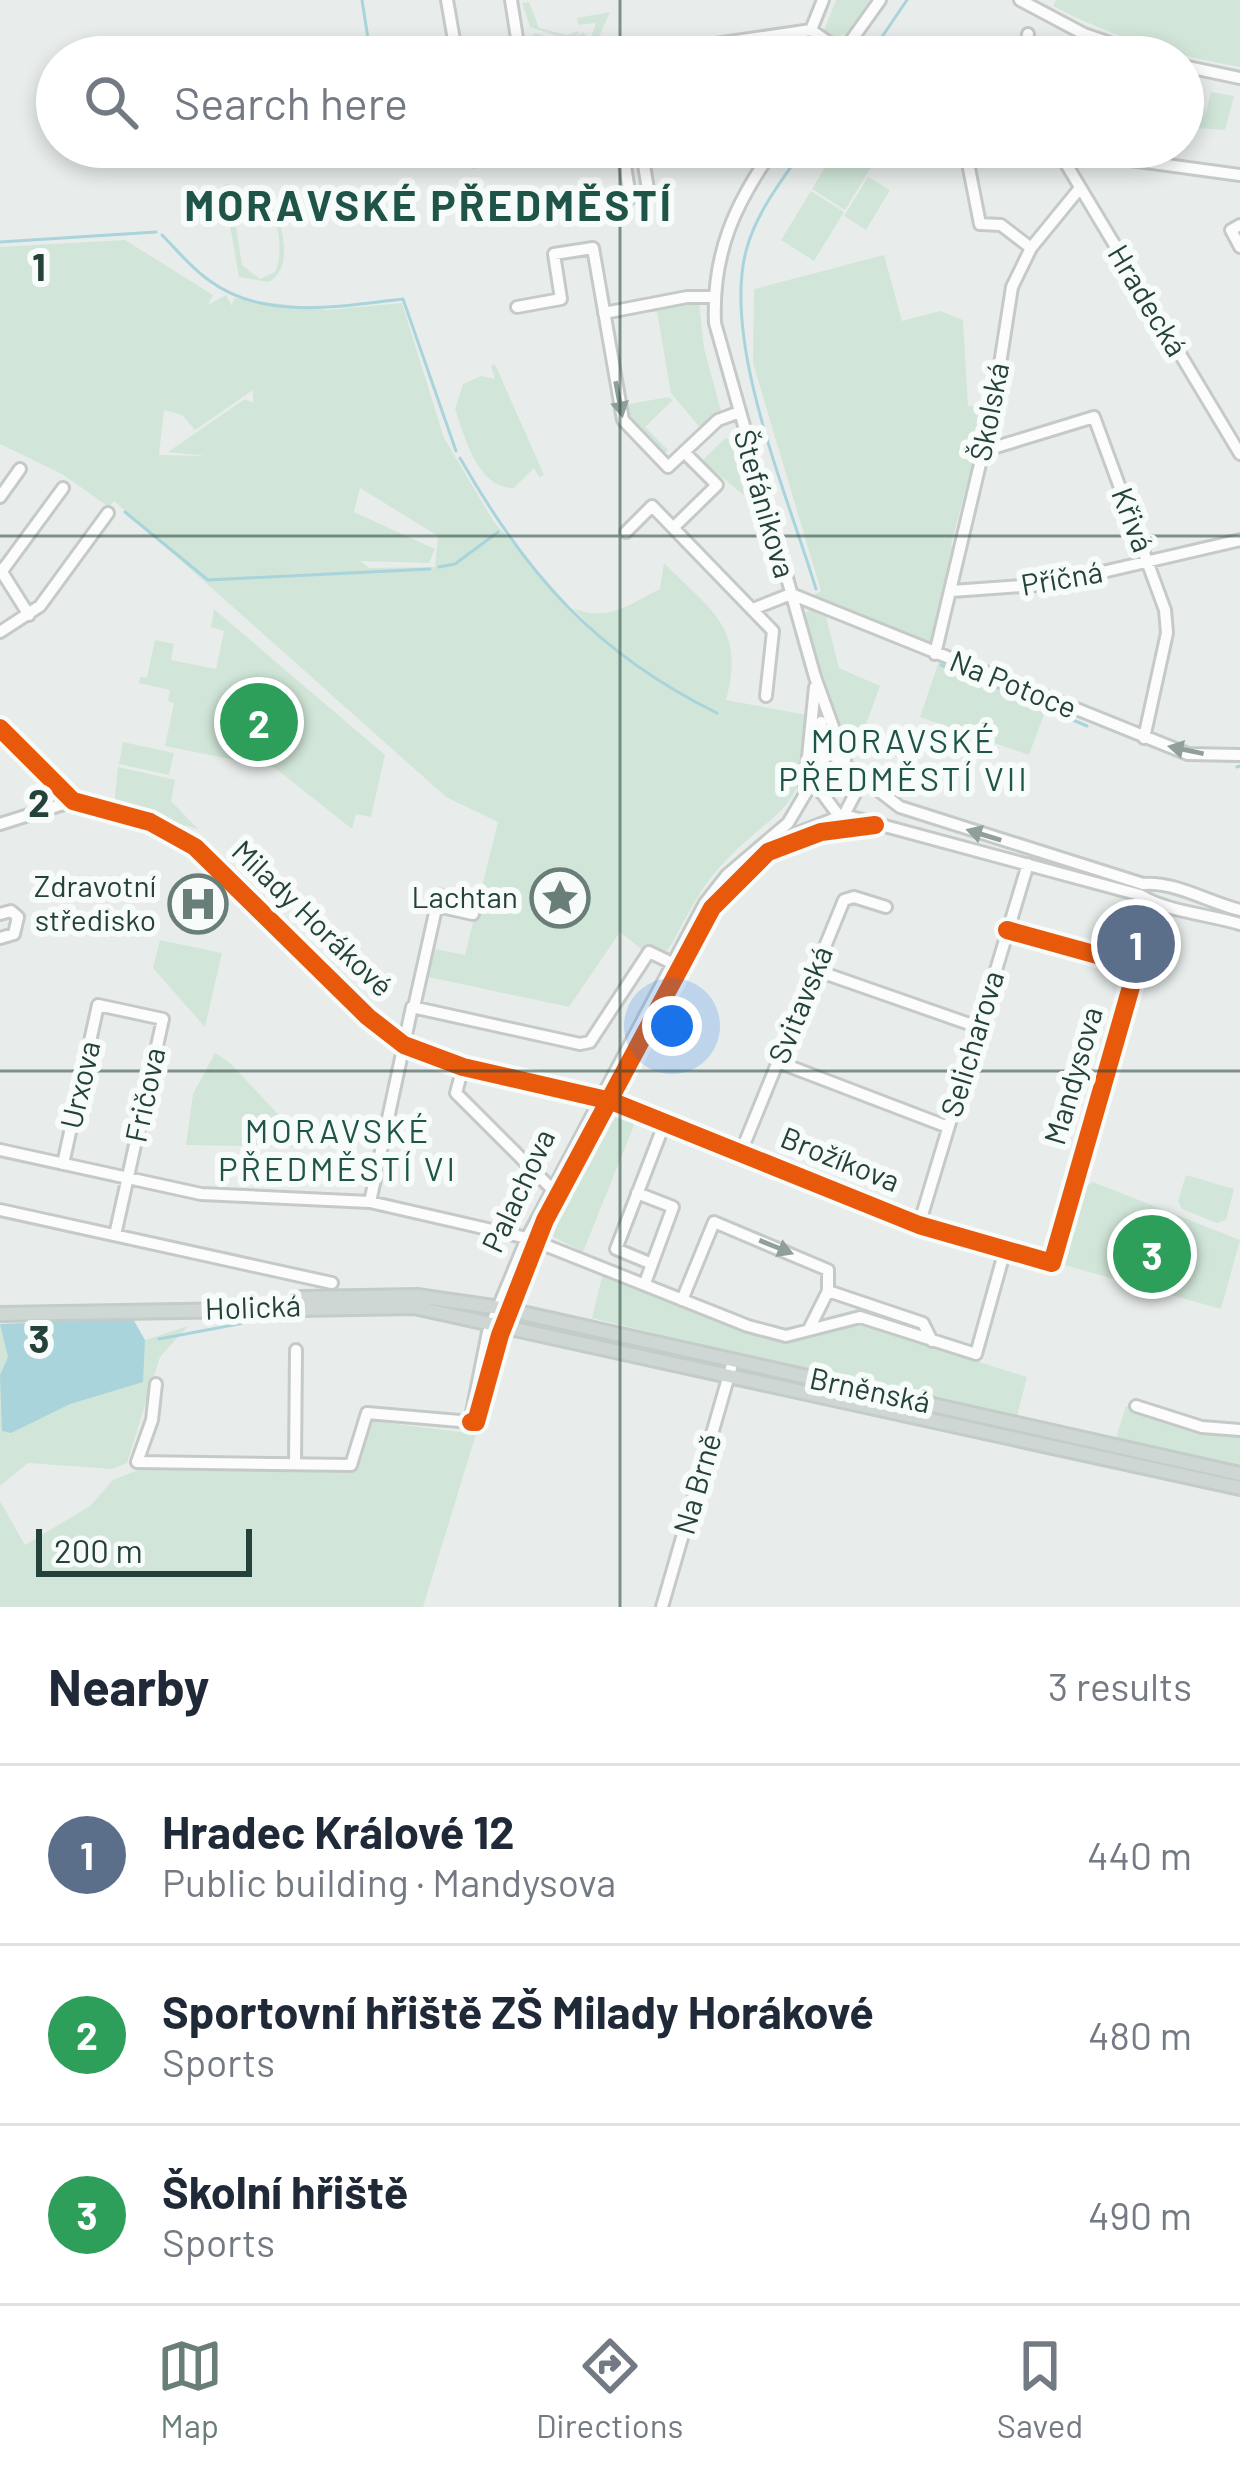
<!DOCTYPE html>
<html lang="en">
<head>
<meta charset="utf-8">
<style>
	:root { --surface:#fff; --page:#f6f6f7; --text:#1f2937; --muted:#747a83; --line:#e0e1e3; --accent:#697e78 }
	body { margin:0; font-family:Barlow,sans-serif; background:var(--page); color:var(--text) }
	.scale { position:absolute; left:36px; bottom:30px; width:216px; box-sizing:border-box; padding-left:12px; border:6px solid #24423a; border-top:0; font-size:33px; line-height:42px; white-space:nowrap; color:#24423a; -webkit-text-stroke:9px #f7fbf9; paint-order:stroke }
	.you { position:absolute; left:672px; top:1026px; width:42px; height:42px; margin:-30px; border:9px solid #fff; border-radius:50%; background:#1a73e8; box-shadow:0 0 0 18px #1a73e833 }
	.badge { display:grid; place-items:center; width:78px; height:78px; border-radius:50%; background:var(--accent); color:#fff; font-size:39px; font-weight:700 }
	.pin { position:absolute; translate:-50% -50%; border:6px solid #fff; box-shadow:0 3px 12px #0006 }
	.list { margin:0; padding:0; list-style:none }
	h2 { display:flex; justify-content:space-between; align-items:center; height:156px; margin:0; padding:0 48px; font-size:51px }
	h2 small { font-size:39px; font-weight:400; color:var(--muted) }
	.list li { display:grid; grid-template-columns:78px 1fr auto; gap:36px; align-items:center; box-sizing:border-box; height:180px; padding:0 48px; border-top:3px solid var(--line) }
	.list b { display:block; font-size:45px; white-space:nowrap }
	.list p { margin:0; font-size:39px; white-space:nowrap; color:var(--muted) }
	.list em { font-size:39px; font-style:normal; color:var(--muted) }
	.icon { flex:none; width:66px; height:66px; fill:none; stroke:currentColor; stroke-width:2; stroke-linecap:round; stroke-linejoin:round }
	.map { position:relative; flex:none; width:1240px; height:1607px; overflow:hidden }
	.search { position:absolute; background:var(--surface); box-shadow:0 6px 18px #0003; left:36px; right:36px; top:36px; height:132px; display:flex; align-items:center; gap:30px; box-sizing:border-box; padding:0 42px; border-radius:66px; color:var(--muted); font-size:45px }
	.sheet { height:696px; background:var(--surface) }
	nav { display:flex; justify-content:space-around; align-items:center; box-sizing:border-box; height:168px; border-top:3px solid var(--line); background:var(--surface); font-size:33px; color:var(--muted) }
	nav a { display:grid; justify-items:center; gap:6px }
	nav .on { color:var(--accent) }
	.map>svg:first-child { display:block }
</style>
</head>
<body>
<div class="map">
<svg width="1240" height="1607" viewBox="0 0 1240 1607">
	<rect width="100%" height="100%" fill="#e8edeb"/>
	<path fill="#d1e6d8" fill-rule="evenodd" d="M836,0H870L847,33L835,38L823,33Z
		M1056,0H1240V67C1173,55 1114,38 1053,6Z
		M529,2L539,28L567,35L579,31L578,36L583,32L590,40L596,23L578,25L577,18L610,12L594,48L530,27L522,3Z
		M535,33L593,51L591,57H531L528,39Z
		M1211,92L1234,96L1225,130L1183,127V105L1205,108L1204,120Z
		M468,147H525L526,160L472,169Z
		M837,147H852L875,161L845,210L812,189Z
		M868,177L890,190L866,230L844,216Z
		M229,184L231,200L257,190L275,204C281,229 295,266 269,282L239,277L223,185ZM258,195C278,208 285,252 275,272L260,279L242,265L234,214L244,196Z
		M811,191L844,212L814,261L781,240Z
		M125,240L213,295L208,305L226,295L232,306L234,298L327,310L402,303L444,438L494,522L584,623L591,627L573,608C607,623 630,604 660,589L664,563C711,611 746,627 726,700L807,715C806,821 777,803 719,868C694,896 680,932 660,964L620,932L569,1007L424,976L430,948L465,955L498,822L446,797L114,501L109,507L62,474L0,444V247ZM253,390V403L245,399L168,452L206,456L159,455L164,410L182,415L195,430ZM360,488L438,536L435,567L369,568L360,561L429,563L435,549L354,512Z
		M884,255L902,321L940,311L963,320L968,406L987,407L951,545L957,547L932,643L924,645L808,598L821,591L753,363L754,289Z
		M699,301L704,348L721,411L702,430L671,393L657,312H650Z
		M495,364L544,475L539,477L534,468L514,488C478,489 465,438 455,409L463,384L481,376L495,379L491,366Z
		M668,397L673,400L645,427L668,450L661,457L662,451L653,441L649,445L624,405Z
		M725,438L730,439L745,496L702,461Z
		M214,609L385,755L371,817L356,814L352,829L275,768L165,746L174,703L168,701L170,690L139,683L140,677H147L155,640L174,644L171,660L216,669L224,631L211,627Z
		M811,609L826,617L839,668L880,686L856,752L848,756L804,614Z
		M940,658L1048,703L1029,755L920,717Z
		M123,742L174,753L169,775L119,764Z
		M118,767L175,780L171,801L198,829L114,806Z
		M160,940L222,953L205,1027L153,968Z
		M215,1053L229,1062L309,1147L186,1145L193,1094Z
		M616,1111L637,1118L583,1252L544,1232L609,1115Z
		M1186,1175L1234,1189L1226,1220L1217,1223L1182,1209L1178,1201Z
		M1093,1182L1240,1240L1221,1309L1064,1265L1087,1186Z
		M603,1273L772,1339L850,1321L1027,1377L1016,1420L592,1318Z
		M132,1320L145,1344V1340L188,1326L160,1357L127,1463L112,1469L28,1463L0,1486V1324Z
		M1126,1406L1197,1429L1240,1433V1470L1115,1441Z
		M373,1421L476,1434L423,1607H0V1501L25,1545L90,1506L113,1480L138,1470L356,1468Z"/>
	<path fill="#a9d4db" d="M133,1319L145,1340L143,1382L70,1404L11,1433L2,1431L0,1375L8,1357L0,1324Z"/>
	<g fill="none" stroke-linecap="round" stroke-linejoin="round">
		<path stroke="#a9d4db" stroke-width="3" d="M362,0L369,45
			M871,53L907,0
			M805,147C783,179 756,212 746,251C722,344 788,496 816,589
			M162,235C177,250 192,269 210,281C264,321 342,306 403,299L456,451
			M0,242L156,232
			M460,458C526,574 595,653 717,713
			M125,512L208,580L430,569
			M439,567L455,564L498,532
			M941,665L1040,705
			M1047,709L1087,726
			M1237,767L1240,766
			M159,1339L287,1315"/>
		<defs>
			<path id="minor" d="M447,0L457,57
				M511,0L520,57
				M823,0L811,30L850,57
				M1020,0L1084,34L1151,57
				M840,56L880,0
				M662,57L661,52L811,30
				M1026,57L1028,34
				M1183,66L1240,78
				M622,147L630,197L649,195L641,147
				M775,147C735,203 712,253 715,323L815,677L845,760
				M979,147L968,163L980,224L1001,225L1031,248
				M1056,147L1240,454
				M1058,150L1240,175
				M1240,225L1231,230L1240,247
				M517,307L561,299L554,254L593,248L623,420L668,467L718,420L737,413
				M604,313L687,297H715
				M983,451L1094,417L1165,610L1167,633L1144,738
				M0,497L20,469
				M674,527L717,485L684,452
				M626,532L652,506L773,631L766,696
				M0,569L29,615
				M2,571L63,488
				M952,591L1051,584L1240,540
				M791,594L1188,754L1240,755
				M753,609L791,594
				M0,632L40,606L108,513
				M935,654L993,409L1012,287L1031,248L1080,188
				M821,722V760
				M0,728L73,801L150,822L195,847L368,1017L404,1045L463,1067L611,1101L919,1225L1052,1263L1137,966L1007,930
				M805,787L815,687
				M844,815L857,790L854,772
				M839,816L816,785L821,760L831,754L900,807L1143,884C1174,881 1208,902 1240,910
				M0,824L73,801
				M790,836L844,815L1140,895C1168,912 1207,914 1240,924
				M437,906L473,914
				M0,914L11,911L18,917L14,934L0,938
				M815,970L978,1027
				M414,1007L439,895
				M778,1062L948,1127
				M463,1067L456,1093L552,1189
				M0,1150L201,1194L370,1202L527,1238L748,1326L786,1336L860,1317L976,1354L1005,1250
				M741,1152L844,900L854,897L886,907
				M63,1164L98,1005L163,1019L115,1235
				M637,1193L673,1207L645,1283
				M370,1202L412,1007L580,1044L590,1042L649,952L676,965
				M0,1210L332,1283
				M919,1225L1028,864
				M652,1264L616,1249L665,1122
				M828,1291L923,1323L932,1341
				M682,1300L714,1222L828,1270V1291L809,1329
				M156,1384L152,1420L137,1462L351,1465L367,1413L471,1422
				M1136,1406L1202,1427L1240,1430
				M472,1412L488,1332L527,1238L705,903L727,875L788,823L817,774
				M471,1422H476L500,1335L545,1220L712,908L768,852L821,832L875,825
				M295,1464L296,1350
				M662,1607L731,1368"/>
			<path id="major" d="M301,1298L417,1296L500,1308L1240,1474
				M0,1314L414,1307L1240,1488"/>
		</defs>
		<use href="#minor" stroke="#c5cac8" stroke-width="16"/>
		<use href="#major" stroke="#c3ccc9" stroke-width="18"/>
		<use href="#minor" stroke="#fcfcfc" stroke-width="10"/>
		<use href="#major" stroke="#cfd7d5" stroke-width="12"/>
		<defs>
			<path id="cycleway" d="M0,728L73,801L150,822L195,847L368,1017L404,1045L463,1067L611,1101L919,1225L1052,1263L1137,966L1007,930
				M471,1422H476L500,1335L545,1220L712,908L768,852L821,832L875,825"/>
		</defs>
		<use href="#cycleway" stroke="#f7fbf9" stroke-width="26"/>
		<use href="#cycleway" stroke="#e8590c" stroke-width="18"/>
	</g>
	<defs><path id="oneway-solid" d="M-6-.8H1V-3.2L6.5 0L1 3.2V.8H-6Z" transform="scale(3)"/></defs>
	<g fill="#909f9b">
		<use href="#oneway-solid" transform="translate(619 399) rotate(79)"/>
		<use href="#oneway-solid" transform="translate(1186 750) rotate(-168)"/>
		<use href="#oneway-solid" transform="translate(984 835) rotate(-163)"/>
		<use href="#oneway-solid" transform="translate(776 1247) rotate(22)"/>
	</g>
	<path fill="none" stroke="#24423a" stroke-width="3" stroke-opacity="0.55" d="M620,0V57M620,147V1607M0,536H1240M0,1071H1240"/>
	<defs>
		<symbol id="sight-ring" viewBox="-11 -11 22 22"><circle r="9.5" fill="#f7fbf9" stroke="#697e78" stroke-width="1.5"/><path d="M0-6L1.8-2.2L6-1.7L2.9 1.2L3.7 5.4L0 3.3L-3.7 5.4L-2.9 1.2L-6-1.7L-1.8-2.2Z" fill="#697e78"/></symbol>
		<symbol id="hospital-ring" viewBox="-11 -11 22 22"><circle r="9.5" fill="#f7fbf9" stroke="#697e78" stroke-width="1.5"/><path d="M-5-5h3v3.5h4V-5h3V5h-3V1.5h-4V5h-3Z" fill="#697e78"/></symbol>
	</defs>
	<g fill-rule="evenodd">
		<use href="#sight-ring" x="527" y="865" width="66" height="66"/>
		<use href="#hospital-ring" x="165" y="871" width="66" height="66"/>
	</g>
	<g text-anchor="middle" stroke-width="12" stroke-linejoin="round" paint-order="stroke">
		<g font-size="30" fill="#24423a" stroke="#f7fbf9">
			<text transform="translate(1147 301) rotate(59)" y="10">Hradecká</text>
			<text transform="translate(990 412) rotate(-79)" y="10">Školská</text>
			<text transform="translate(764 504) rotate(74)" y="10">Štefánikova</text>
			<text transform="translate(1132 520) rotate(69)" y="10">Křivá</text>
			<text transform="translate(1062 579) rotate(-10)" y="10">Příčná</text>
			<text transform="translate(1013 685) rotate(22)" y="10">Na Potoce</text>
			<text transform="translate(312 919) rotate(44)" y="10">Milady Horákové</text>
			<text transform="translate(801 1005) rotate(-68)" y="10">Svitavská</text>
			<text transform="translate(973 1044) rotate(-73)" y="10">Selicharova</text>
			<text transform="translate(1074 1076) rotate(-74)" y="10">Mandysova</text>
			<text transform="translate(81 1085) rotate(-77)" y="10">Urxova</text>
			<text transform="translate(146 1095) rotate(-78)" y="10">Fričova</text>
			<text transform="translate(840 1160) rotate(22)" y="10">Brožíkova</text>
			<text transform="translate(519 1191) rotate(-65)" y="10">Palachova</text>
			<text transform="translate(253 1308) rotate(-2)" y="10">Holická</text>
			<text transform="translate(870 1391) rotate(12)" y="10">Brněnská</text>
			<text transform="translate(698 1484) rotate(-74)" y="10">Na Brně</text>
		</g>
		<g font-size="30" fill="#24423a" stroke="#f7fbf9" text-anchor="end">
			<text x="156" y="897">Zdravotní<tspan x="156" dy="34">středisko</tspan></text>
			<text x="518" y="908">Lachtan</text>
		</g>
		<g font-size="33" letter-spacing="3" fill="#1f5548" stroke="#f7fbf9">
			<text x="904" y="753">MORAVSKÉ<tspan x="904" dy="38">PŘEDMĚSTÍ VII</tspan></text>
			<text x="338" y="1143">MORAVSKÉ<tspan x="338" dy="38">PŘEDMĚSTÍ VI</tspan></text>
		</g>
		<g font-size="42" font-weight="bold" letter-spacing="3" fill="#1f5548" stroke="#f7fbf9">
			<text x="429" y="221">MORAVSKÉ PŘEDMĚSTÍ</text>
		</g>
	</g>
	<g font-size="39" text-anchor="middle" font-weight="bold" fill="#24423a" stroke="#f7fbf9" stroke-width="12" stroke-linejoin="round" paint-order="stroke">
		<text x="39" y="281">1</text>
		<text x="39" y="817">2</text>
		<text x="39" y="1353">3</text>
	</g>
</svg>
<div class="scale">200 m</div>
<div class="you"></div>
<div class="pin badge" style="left:1136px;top:944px;background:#5c6f8a">1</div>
<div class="pin badge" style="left:259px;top:722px;background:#2e9e5b">2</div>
<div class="pin badge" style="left:1152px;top:1254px;background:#2e9e5b">3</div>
<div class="search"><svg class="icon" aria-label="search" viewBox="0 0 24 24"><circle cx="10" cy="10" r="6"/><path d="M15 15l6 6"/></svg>Search here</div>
</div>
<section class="sheet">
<h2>Nearby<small>3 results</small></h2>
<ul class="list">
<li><span class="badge" style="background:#5c6f8a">1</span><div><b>Hradec Králové 12</b><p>Public building · Mandysova</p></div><em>440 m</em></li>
<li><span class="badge" style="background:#2e9e5b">2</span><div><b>Sportovní hřiště ZŠ Milady Horákové</b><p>Sports</p></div><em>480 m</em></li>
<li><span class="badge" style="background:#2e9e5b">3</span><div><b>Školní hřiště</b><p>Sports</p></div><em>490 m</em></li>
</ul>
</section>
<nav>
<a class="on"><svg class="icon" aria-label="map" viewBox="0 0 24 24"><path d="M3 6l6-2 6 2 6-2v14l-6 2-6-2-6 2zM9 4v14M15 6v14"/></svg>Map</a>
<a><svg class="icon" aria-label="directions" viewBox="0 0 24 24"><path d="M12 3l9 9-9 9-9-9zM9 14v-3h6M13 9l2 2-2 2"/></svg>Directions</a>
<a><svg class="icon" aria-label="saved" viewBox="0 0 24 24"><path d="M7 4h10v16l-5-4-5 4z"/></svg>Saved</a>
</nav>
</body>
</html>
